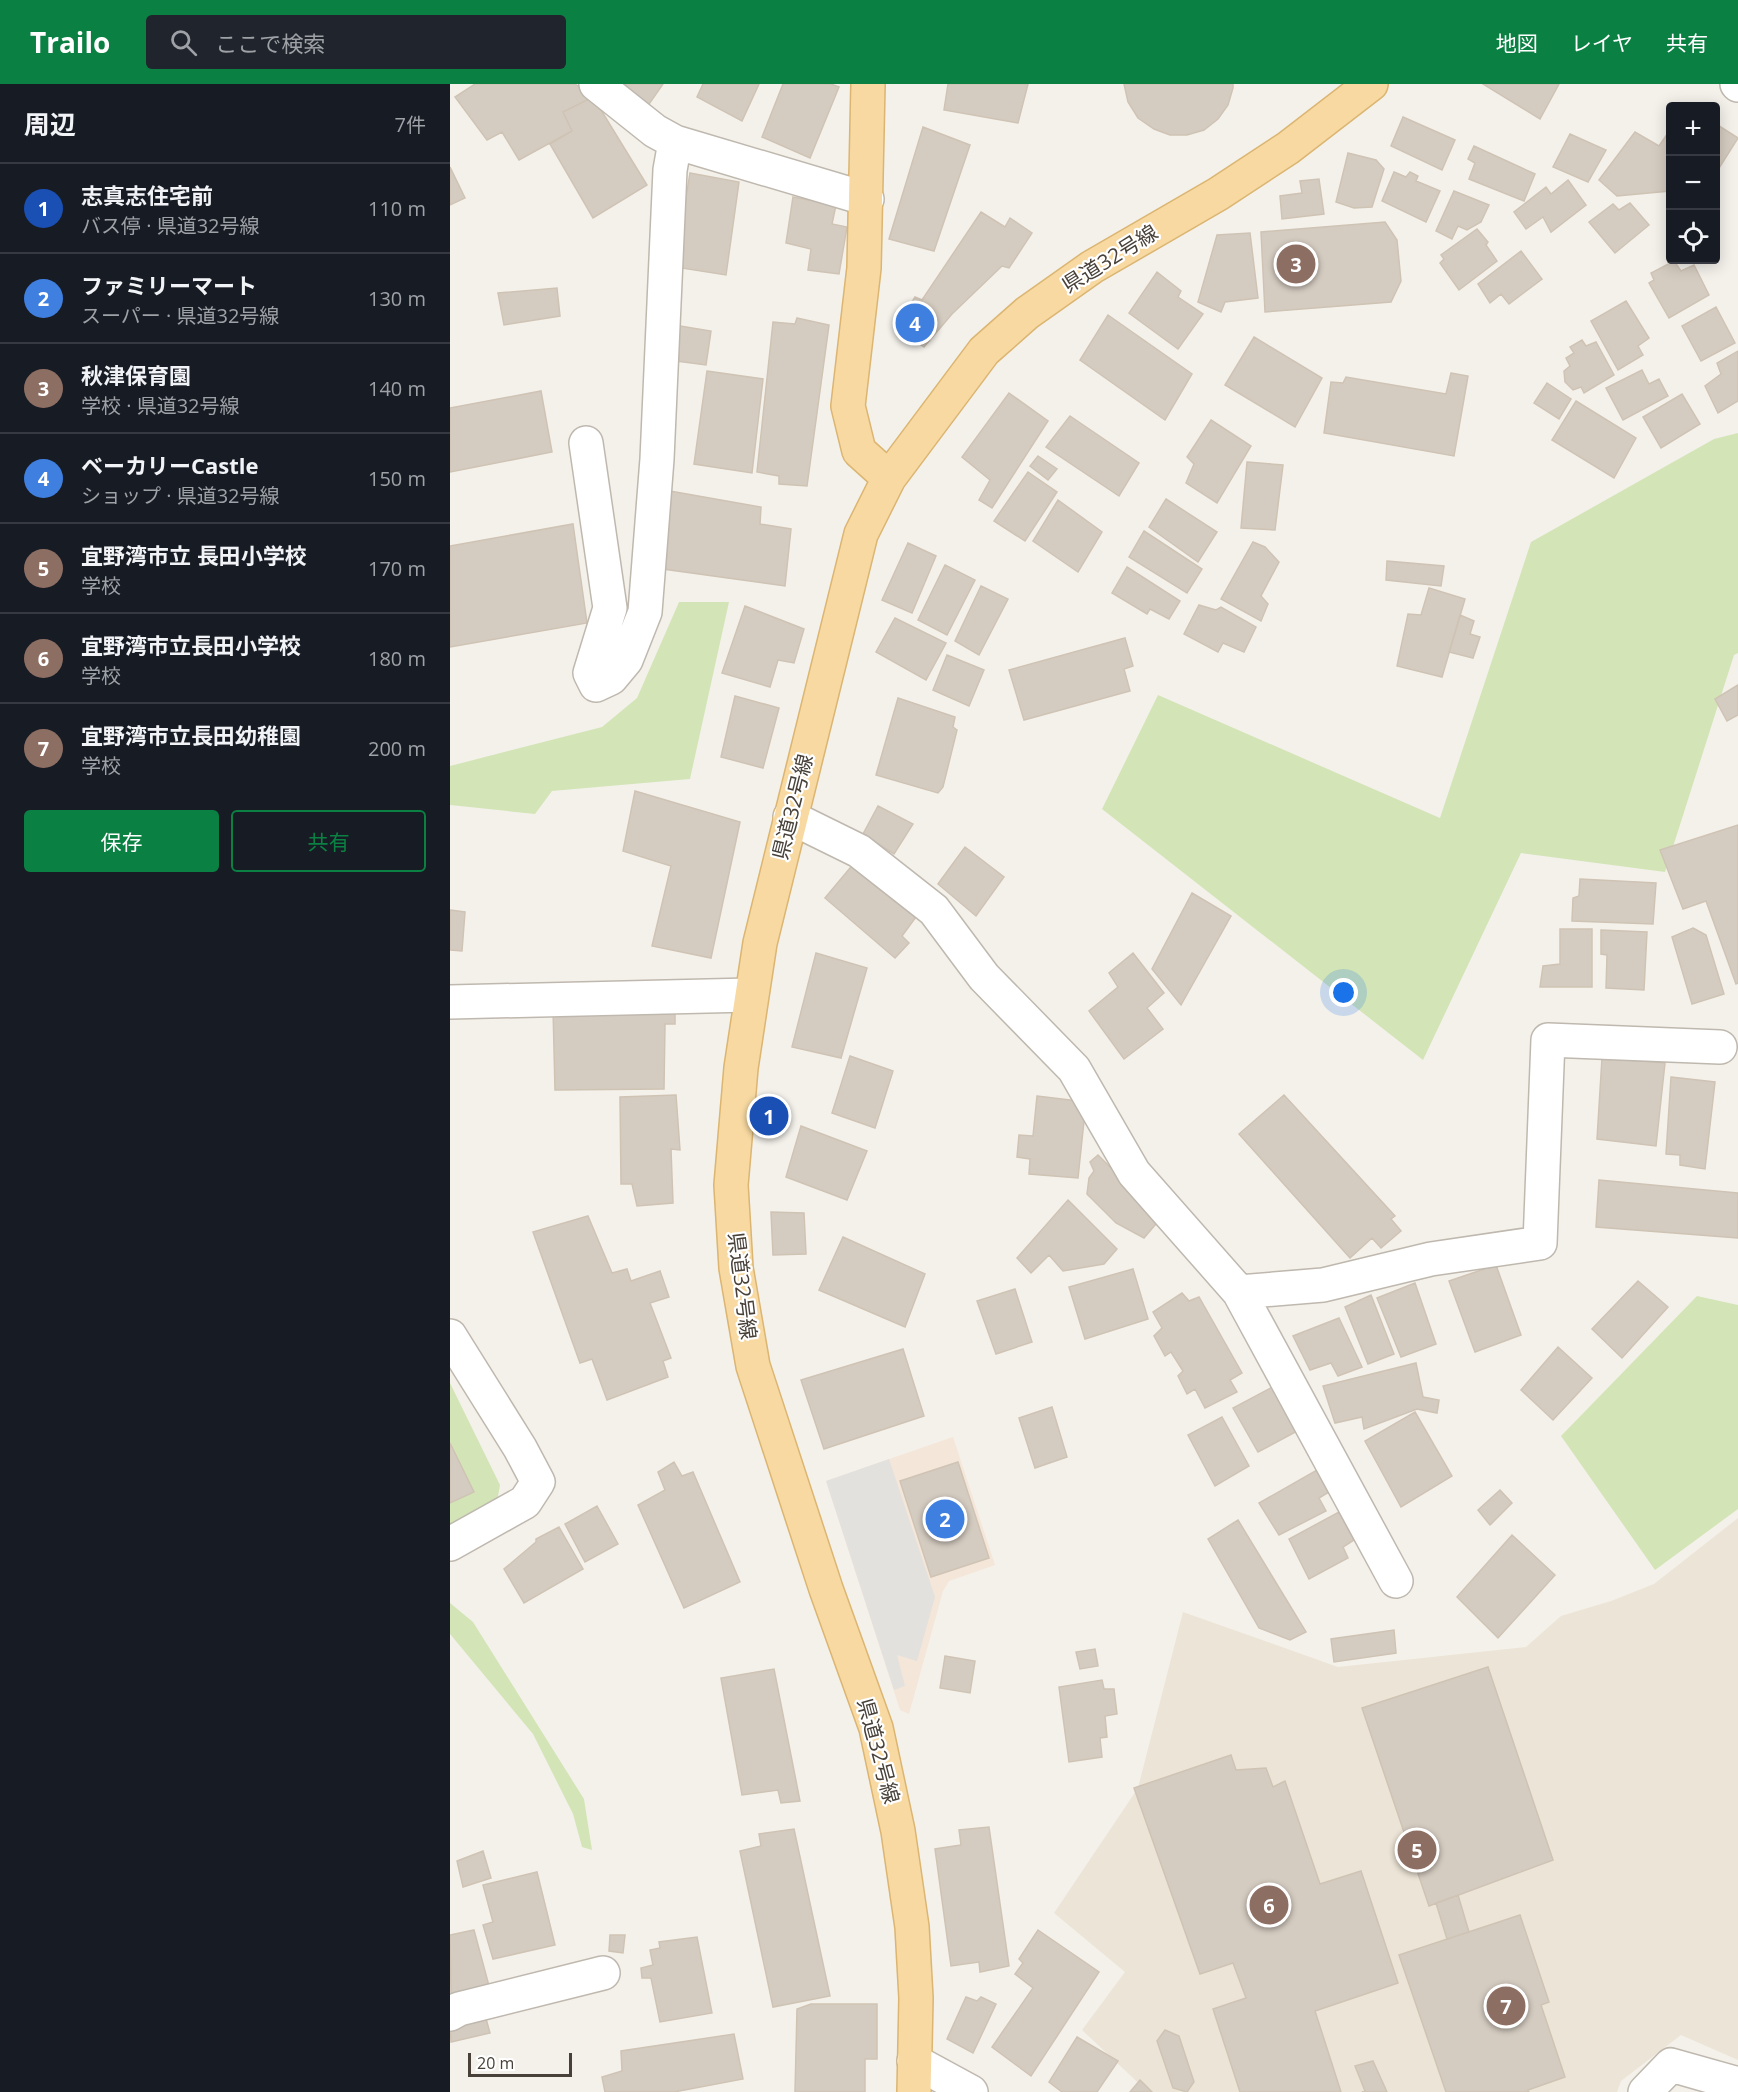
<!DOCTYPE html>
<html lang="ja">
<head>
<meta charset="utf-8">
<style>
	:root { --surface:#171b24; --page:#20242c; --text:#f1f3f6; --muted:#9ea1a6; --line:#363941; --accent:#0b8043 }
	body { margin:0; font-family:"Open Sans","Noto Sans JP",sans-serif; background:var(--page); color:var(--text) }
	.controls { position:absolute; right:18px; top:18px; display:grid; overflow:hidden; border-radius:6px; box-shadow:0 3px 15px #0003 }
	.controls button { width:54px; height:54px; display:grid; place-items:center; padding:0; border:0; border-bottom:2px solid var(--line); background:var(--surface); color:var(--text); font:30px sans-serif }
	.scale { position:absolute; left:18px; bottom:15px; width:104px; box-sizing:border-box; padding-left:6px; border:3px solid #484139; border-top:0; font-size:16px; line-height:21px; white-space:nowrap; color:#484139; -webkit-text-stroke:4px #fff; paint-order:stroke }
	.you { position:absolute; left:894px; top:909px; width:21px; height:21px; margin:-15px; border:4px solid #fff; border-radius:50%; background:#1a73e8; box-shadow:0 0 0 9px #1a73e833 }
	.badge { display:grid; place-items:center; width:39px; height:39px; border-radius:50%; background:var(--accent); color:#fff; font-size:20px; font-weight:700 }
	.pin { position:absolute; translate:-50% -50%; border:3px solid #fff; box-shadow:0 2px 6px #0006 }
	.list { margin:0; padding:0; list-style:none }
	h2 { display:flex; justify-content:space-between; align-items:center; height:78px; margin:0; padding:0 24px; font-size:26px }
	h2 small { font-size:20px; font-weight:400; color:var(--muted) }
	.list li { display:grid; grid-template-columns:39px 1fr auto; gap:18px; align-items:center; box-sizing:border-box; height:90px; padding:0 24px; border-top:2px solid var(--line) }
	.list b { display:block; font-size:22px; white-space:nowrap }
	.list p { margin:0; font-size:20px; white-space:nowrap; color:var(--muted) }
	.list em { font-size:20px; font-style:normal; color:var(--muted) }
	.actions { display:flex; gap:12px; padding:18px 24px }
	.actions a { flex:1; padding:14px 0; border:2px solid var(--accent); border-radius:6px; text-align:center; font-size:21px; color:var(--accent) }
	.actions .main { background:var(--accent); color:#fff }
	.icon { flex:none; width:33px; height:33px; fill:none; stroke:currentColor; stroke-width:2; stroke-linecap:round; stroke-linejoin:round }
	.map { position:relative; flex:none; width:1288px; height:2008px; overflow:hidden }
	header { display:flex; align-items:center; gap:36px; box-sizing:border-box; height:84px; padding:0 30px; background:var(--accent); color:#fff }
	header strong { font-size:28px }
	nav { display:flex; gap:33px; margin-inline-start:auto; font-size:21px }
	.search { width:420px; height:54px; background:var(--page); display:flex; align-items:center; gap:15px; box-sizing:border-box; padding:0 21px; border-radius:6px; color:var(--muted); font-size:22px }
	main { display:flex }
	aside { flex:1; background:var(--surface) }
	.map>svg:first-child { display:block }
</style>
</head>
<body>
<header>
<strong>Trailo</strong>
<div class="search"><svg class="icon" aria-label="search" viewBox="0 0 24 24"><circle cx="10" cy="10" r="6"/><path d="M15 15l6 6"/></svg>ここで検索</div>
<nav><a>地図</a><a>レイヤ</a><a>共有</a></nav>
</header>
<main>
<aside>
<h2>周辺<small>7件</small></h2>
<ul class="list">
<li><span class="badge" style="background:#1a4fb4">1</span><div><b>志真志住宅前</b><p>バス停 · 県道32号線</p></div><em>110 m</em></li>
<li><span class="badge" style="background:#3f7fe0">2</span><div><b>ファミリーマート</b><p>スーパー · 県道32号線</p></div><em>130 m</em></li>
<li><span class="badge" style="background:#8d6e63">3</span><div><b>秋津保育園</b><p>学校 · 県道32号線</p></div><em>140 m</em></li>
<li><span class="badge" style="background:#3f7fe0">4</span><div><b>ベーカリーCastle</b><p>ショップ · 県道32号線</p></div><em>150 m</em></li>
<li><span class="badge" style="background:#8d6e63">5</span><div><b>宜野湾市立 長田小学校</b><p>学校</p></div><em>170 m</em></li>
<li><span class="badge" style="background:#8d6e63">6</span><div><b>宜野湾市立長田小学校</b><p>学校</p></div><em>180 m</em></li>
<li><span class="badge" style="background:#8d6e63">7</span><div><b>宜野湾市立長田幼稚園</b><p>学校</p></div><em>200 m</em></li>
</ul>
<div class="actions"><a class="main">保存</a><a>共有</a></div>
</aside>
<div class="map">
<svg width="1288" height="2008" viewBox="0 0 1288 2008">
	<rect width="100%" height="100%" fill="#f4f1eb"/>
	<path fill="#f4e6d8" d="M503,1353L545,1481L499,1497L493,1507L459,1630L450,1626L376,1397Z"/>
	<path fill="#ece4d6" d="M1288,1434V1976L1231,1951L1171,1997L1167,2008H698L632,1946L675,1888L604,1829L688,1704L733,1528L888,1583L1076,1563L1111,1532L1161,1517L1204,1500Z"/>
	<path fill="#d3e5b7" d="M1288,349V569L1284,571L1215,788L1071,769L973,976L652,725L708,611L990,734L1081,458L1264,355Z
		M229,518H279L240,695L102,707L85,730L0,721V682L152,643L187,614Z
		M1247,1212L1288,1221V1425L1205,1486L1111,1352Z
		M0,1299L50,1401L47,1418L0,1441Z
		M0,1519L23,1538L134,1715L142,1766L132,1763L123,1730L83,1650L0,1550Z"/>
	<path fill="#e3e1de" d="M439,1375L485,1513L467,1577L447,1571L455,1602L444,1606L376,1397Z"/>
	<path fill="#d5ccc1" stroke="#cfc3b4" stroke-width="1.5" d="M25,0H125L143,13L113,28L122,47L69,76L52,48L37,56L5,13Z
		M174,0H213L197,23L172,3Z
		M253,0H309L292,37L247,13Z
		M333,0H381L389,3L360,74L312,53Z
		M498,0H578L568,39L494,26Z
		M674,0H783V4L778,21L768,35L754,46L737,51H720L704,45L688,34L678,18Z
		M1033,0H1109L1090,35Z
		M143,13L197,101L143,134L100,60L122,47L113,28Z
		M953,33L1005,56L992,86L941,62Z
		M1266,40L1288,54L1266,89Z
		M473,43L520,61L484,167L439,155Z
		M1220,46V107L1167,112L1149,96L1185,48L1209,62Z
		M1120,50L1156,66L1138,98L1103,83Z
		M1024,62L1085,90L1074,117L1019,95L1025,79L1018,75Z
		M898,69L926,76L934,85L922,123L904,124L886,118Z
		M0,83L15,114L0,121Z
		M944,88L956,93L960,88L968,92L966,97L990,107L976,138L932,117Z
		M240,89L289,98L276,191L225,183Z
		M869,95L874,130L832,135L830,112L852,109L850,97Z
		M1118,96L1136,121L1101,148L1093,133L1076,145L1064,128L1096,103L1101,110Z
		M1004,107L1039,121L1031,138L1017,146L1008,142L1002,155L986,147Z
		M343,113L386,121L382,140L397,143L389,190L358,186L361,165L336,159Z
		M1180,119L1199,141L1165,169L1139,138L1163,120L1169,126Z
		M531,128L555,143L560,134L582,149L559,184L552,182L502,230L474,263L447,243L465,213L472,216Z
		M935,138L947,156L951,197L941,218L815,228L811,148Z
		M1027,145L1038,158L1036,161L1047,177L1009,206L990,179L994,175L991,171Z
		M800,149L808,214L775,218L771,228L748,218L767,151Z
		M1071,167L1092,195L1059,220L1051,210L1040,219L1028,200Z
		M1224,177L1231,187L1244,181L1259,211L1219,234L1199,199L1204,196L1201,189Z
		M707,188L731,207L728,213L753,230L728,265L679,229Z
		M107,204L110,232L54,241L48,209Z
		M1176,217L1199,254L1188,262L1193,271L1168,286L1141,237Z
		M1266,223L1285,259L1251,277L1232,242Z
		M658,231L742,290L715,336L630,276Z
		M347,234L379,241L357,402L329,400V392L307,388L323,238L345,240Z
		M224,241L261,247L256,281L219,276Z
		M804,253L872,294L845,343L775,301Z
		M1132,256L1136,262L1146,258L1164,291L1134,309L1131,303L1123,306L1115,298L1114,287L1120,282L1116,274L1124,269L1120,263Z
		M1288,267V317L1268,329L1255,302L1271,290L1267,279Z
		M1192,286L1199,300L1209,295L1218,312L1173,336L1156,304Z
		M257,287L313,295L302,389L244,380Z
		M1001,289L1018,292L1004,372L874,349L881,298L893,299L896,293L996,310Z
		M1097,299L1121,315L1109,335L1084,319Z
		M91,307L102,368L0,388V324Z
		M559,309L598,337L542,424L529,416L540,396L512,373Z
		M1232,310L1250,340L1211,364L1193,333Z
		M1126,317L1186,354L1164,394L1102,356Z
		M620,332L689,379L669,412L596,363Z
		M761,336L801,362L767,419L736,399L744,380L737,373Z
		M588,372L607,385L598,396L580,382Z
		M797,378L833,381L825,446L791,444Z
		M578,388L607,408L575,457L544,437Z
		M220,407L311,423L310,440L341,445L335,502L213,485Z
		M716,415L767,448L748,478L699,443Z
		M608,416L652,448L628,488L583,457Z
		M123,440L137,539L0,563V462Z
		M694,447L752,485L737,509L679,473Z
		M803,458L815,463L829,478L811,512L818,520L811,537L771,515Z
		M458,459L486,472L462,529L432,516Z
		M937,477L994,482L991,502L936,496Z
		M495,481L525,496L497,551L468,536Z
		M677,483L730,517L719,535L700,525L697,530L662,509Z
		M531,502L558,515L529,571L505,557Z
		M979,504L1015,515L992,593L947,582L958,530L971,531Z
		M749,521L766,526L771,523L806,543L794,568L773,559L768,568L734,550Z
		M295,522L354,545L344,579L328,576L320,603L272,589Z
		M1010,531L1024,537L1020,550L1030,553L1023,574L999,568Z
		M445,534L496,559L476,596L426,568Z
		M675,554L683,582L674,585L680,607L574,636L559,586Z
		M497,571L534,586L519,622L483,606Z
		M1288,601V631L1277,637L1265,615Z
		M285,612L329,624L313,684L271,673Z
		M448,614L505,633L503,643L507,646L493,703L488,709L426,691Z
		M185,707L290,738L261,874L202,862L221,782L173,767Z
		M428,722L463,740L444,770L413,750Z
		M1288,741V899L1286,900L1256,817L1233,825L1210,766Z
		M515,763L554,793L526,832L488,800Z
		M405,778L469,829L452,852L459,859L445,874L375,814Z
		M1130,795L1206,799L1203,840L1122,837L1123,814L1129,812Z
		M742,809L781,832L731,921L702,885Z
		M0,826L15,828L12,867L0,866Z
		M1243,844L1256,851L1274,910L1242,920L1222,853Z
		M1110,845H1142V903H1090L1093,882L1110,880Z
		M1151,846L1197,848L1194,906L1156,904L1157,871L1151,870Z
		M366,869L417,884L391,974L342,963Z
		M683,869L714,909L697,924L713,945L674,975L639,927L668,903L659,889Z
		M225,924V940H215L214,1005L105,1006L103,925Z
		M400,972L443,987L425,1044L382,1029Z
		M1152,974L1215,979L1206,1062L1147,1055Z
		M1221,993L1265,998L1255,1085L1230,1081V1071L1216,1070Z
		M226,1011L230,1066L221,1065L223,1119L187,1122L182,1100H171L170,1013Z
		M834,1011L945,1132L941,1135L951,1147L931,1164L922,1154L900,1174L789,1050Z
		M587,1012L636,1018L628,1094L579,1090L580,1075L567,1073L569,1051L583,1052Z
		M351,1042L417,1067L397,1116L336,1093Z
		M648,1071L711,1134L694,1154L666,1139L637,1110L639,1094L644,1087L640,1078Z
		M1149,1096L1288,1109V1154L1146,1143Z
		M618,1116L667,1165L654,1180L613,1187L599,1171L581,1189L567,1174Z
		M321,1128L354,1129L356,1170L323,1171Z
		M138,1132L162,1189L177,1185L181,1197L210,1187L219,1213L200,1219L221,1274L213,1277L218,1293L157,1316L142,1275L130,1279L83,1148Z
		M393,1153L475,1190L455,1243L369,1206Z
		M1046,1181L1071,1251L1025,1268L999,1197Z
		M683,1185L698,1235L635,1255L619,1203Z
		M1188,1197L1218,1223L1172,1274L1142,1245Z
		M965,1199L986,1260L951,1273L927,1214Z
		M565,1205L582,1258L546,1270L527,1217Z
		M732,1209L739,1217L749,1213L792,1289L780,1296L787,1308L755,1324L745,1305L737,1310L728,1292L733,1287L721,1268L715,1272L704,1252L712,1244L703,1228Z
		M921,1211L944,1270L918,1280L895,1223Z
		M889,1234L912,1283L888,1292L881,1279L860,1286L843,1252Z
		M1108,1263L1142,1294L1103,1336L1071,1306Z
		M453,1265L474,1332L374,1365L351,1296Z
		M966,1279L973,1313L989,1316L987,1329L967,1325L914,1345L912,1333L885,1339L873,1302Z
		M830,1299L853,1344L808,1368L783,1324Z
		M602,1323L617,1373L585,1384L569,1334Z
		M965,1328L1002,1392L951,1423L915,1357Z
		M772,1333L799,1382L765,1402L738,1351Z
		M0,1359L24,1408L0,1419Z
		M224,1378L232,1392L243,1388L290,1498L234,1524L188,1421L215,1406L208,1388Z
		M508,1378L539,1474L481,1493L450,1397Z
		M867,1386L879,1408L869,1414L876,1427L829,1451L809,1419Z
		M1050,1406L1062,1419L1040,1441L1028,1426Z
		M147,1422L168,1460L135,1478L115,1440Z
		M889,1428L904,1456L893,1463L898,1474L859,1495L839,1455Z
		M788,1436L856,1548L840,1556L809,1544L758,1455Z
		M109,1443L133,1485L74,1519L54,1485L86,1458V1455Z
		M1062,1451L1105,1491L1048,1554L1007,1513Z
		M944,1546L946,1569L884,1578L881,1555Z
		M645,1565L648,1582L630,1585L626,1568Z
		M495,1572L525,1577L520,1609L490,1604Z
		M1038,1583L1103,1776L979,1822L912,1624Z
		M324,1585L350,1717L331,1719L328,1706L292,1711L271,1594Z
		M652,1596L654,1605H664L667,1630L655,1632L657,1653L650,1654L652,1673L619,1678L609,1603Z
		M781,1671L786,1686L816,1684L823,1703L835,1697L870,1800L911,1787L948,1899L865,1927L891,2008H790L763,1925L796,1914L783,1879L750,1890L684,1704Z
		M539,1743L559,1882L530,1888L529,1878L501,1882L485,1765L511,1761L509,1746Z
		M344,1745L380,1912L323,1923L290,1767L311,1762L309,1750Z
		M33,1767L41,1794L13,1803L7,1777Z
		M87,1788L105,1861L43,1875L33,1841L43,1838L33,1801Z
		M1008,1811L1019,1848L997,1855L986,1819Z
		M1070,1831L1099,1918L1091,1921L1115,1993L1078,2006L1079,2008H996L949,1871Z
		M24,1846L39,1902L1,1910L0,1851Z
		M588,1846L649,1888L581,1992L542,1963L583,1904L565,1890L573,1879L569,1875Z
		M160,1851H175L173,1869L159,1867Z
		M247,1853L262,1929L210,1938L201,1894H192L191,1884L203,1881L200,1866L210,1864L209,1858Z
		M516,1913L527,1917L531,1913L546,1920L523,1969L497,1955Z
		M361,1920H427V1975H415V2008H345L347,1925Z
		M35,1931L40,1949L1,1958L0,1940Z
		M715,1946L729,1952L744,1998L737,2008L723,2004L707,1957Z
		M284,1950L293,1995L224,2008H155L152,1993L172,1987L171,1967Z
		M627,1953L668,1977L647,2008H612L599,1998Z
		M923,1977L937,2008H912L915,2007L905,1982Z
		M690,1996L702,2008H680Z"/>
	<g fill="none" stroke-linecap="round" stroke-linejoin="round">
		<defs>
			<path id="minor" d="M146,0L205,47L225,58L417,115
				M1287,0L1288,1
				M136,359L160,524L140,589L146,601L161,594L176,576L195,528L207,375L220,86L225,58
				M340,733L409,767L484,826L534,893L624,985L684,1089L789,1208L946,1497
				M0,918L300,911
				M789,1208L873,1201L981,1175L1090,1159L1098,956L1270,963
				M0,1252L70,1364L88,1398L75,1418L0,1460
				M0,1930L9,1925L153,1889
				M464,1977L521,2008
				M1195,2008L1221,1981L1288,2000"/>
			<path id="major" d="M418,0L414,184L398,322L409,367L439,394
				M464,2008L466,1914L462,1843L448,1747L426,1644L376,1505L303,1282L286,1184L281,1101L291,984L310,859L411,450L439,394L534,267L577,229L642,183L768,110L838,64L921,0"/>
		</defs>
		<use href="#minor" stroke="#bfb8ae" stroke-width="36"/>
		<use href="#major" stroke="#dbb571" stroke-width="36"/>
		<use href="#minor" stroke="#fff" stroke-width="33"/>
		<use href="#major" stroke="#f7d9a1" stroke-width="33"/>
	</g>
	<g text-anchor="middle" stroke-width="4.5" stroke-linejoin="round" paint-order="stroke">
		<g font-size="21" fill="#484139" stroke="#fff">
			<text transform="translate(660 175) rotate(-32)" y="7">県道32号線</text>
			<text transform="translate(343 723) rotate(-76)" y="7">県道32号線</text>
			<text transform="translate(292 1202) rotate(83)" y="7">県道32号線</text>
			<text transform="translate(428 1667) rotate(75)" y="7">県道32号線</text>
		</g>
	</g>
</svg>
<div class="controls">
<button>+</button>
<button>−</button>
<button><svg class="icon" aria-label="locate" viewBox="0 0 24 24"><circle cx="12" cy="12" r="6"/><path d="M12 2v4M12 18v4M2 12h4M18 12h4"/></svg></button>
</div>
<div class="scale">20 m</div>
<div class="you"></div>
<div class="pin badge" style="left:319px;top:1032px;background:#1a4fb4">1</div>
<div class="pin badge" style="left:495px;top:1435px;background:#3f7fe0">2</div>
<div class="pin badge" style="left:846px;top:180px;background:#8d6e63">3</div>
<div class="pin badge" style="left:465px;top:239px;background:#3f7fe0">4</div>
<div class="pin badge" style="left:967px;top:1766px;background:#8d6e63">5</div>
<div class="pin badge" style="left:819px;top:1821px;background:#8d6e63">6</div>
<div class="pin badge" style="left:1056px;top:1922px;background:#8d6e63">7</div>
</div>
</main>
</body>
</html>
